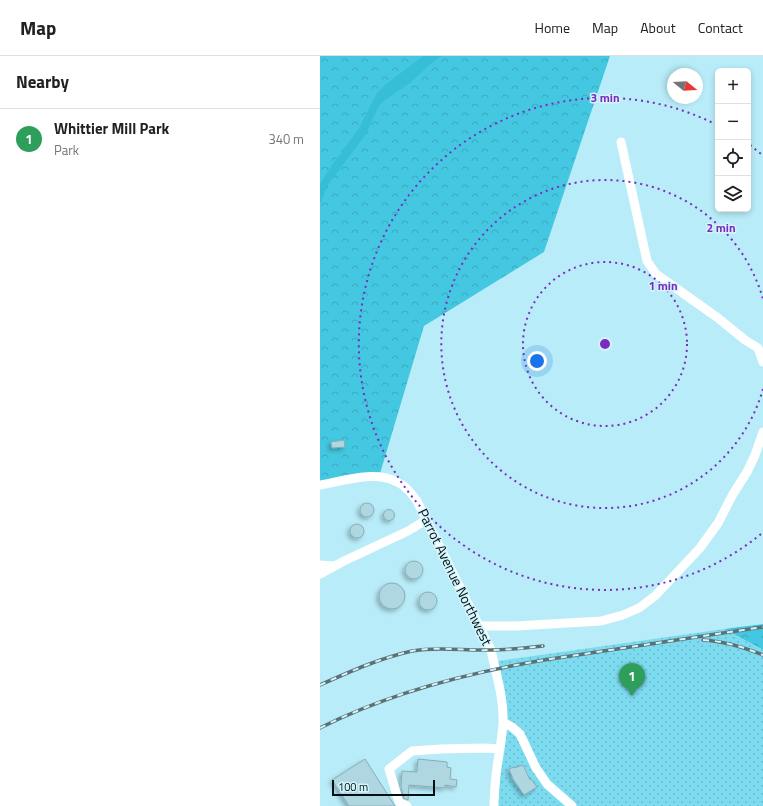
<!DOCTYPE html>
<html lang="en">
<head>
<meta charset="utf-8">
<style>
	:root { --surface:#fff; --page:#f2f2f2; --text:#202124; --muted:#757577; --line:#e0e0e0; --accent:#1a73e8 }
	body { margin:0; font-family:"Titillium Web",sans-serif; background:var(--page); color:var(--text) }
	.controls { position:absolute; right:12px; top:12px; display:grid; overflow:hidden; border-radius:6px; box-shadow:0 2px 6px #0003 }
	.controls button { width:36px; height:36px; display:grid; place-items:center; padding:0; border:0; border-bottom:1px solid var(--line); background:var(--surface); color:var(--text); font:20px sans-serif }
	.compass { position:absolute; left:347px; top:12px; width:36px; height:36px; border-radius:50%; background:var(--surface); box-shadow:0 2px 6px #0003; rotate:108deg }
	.scale { position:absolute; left:12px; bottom:10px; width:103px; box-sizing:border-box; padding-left:4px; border:2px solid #021013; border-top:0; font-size:11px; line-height:14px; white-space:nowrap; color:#021013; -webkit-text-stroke:3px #d3f4fc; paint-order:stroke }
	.you { position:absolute; left:217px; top:305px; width:14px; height:14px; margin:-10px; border:3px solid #fff; border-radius:50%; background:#1a73e8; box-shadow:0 0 0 6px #1a73e833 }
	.badge { display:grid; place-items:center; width:26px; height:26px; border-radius:50%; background:var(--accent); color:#fff; font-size:13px; font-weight:700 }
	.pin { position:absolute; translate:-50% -33px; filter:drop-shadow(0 1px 2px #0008) }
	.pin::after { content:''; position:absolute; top:21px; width:14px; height:12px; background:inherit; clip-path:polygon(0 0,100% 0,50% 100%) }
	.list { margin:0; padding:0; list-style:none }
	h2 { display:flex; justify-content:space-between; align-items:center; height:52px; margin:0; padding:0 16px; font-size:17px }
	h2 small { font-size:13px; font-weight:400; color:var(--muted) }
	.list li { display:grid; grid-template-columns:26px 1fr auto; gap:12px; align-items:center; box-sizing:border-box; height:60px; padding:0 16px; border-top:1px solid var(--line) }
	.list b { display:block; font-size:15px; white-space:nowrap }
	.list p { margin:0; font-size:13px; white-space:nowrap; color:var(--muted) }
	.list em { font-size:13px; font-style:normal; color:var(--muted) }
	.icon { flex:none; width:22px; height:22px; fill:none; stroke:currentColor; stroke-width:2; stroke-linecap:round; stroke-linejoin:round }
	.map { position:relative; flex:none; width:443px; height:750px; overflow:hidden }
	header { display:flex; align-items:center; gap:24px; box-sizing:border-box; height:56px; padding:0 20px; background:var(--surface); border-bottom:1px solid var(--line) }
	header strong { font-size:19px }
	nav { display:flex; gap:22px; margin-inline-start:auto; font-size:14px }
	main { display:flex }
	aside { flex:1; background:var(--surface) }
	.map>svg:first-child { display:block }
</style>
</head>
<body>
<header>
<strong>Map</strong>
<nav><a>Home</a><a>Map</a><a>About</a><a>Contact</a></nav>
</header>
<main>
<aside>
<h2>Nearby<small></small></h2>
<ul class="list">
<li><span class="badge" style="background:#2e9e5b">1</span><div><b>Whittier Mill Park</b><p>Park</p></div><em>340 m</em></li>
</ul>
</aside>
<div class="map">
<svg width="443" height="750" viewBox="0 0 443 750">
	<defs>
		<pattern id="forest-crowns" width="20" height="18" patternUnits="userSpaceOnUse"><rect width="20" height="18" fill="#44c7e1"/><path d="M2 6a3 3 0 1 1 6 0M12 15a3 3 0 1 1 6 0" fill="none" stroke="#3aaac0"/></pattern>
		<pattern id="park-dots" width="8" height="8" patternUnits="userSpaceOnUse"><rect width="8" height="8" fill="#7ddbf0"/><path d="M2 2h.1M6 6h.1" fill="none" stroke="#6abbcd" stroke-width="1.8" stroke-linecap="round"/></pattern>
		<filter id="shadow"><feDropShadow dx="-2.5" dy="2.5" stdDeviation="2" flood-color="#0004"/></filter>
	</defs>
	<rect width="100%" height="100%" fill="#d3f4fc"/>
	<path fill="#b8ecf8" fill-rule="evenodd" d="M290,0H443V568L178,605L182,667L176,750H0V427L59,421L104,270L224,196ZM398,15H428V153H398ZM353,18H377V42H353Z"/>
	<path fill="url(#forest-crowns)" d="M0,0H290L224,196L104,270L59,421L0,427Z
		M443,568V594L404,573Z"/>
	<path fill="url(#park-dots)" d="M404,573L443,594V750H176L182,667L178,605Z"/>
	<path fill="#37bed7" d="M103,0H121L109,9L91,26L65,44L59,50L46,78L8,129L0,148V128L8,115L40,71L45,60L57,37L65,29Z"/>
	<path fill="#aed7e1" stroke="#86aeb7" filter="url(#shadow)" d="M24,384L25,391L12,392L11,386Z
		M40 454a7 7 0 1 1 14 0a7 7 0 1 1-14 0Z
		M63.5 459a5.5 5.5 0 1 1 11 0a5.5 5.5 0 1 1-11 0Z
		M30 475a7 7 0 1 1 14 0a7 7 0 1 1-14 0Z
		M85 514a9 9 0 1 1 18 0a9 9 0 1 1-18 0Z
		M59 540a13 13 0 1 1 26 0a13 13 0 1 1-26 0Z
		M99 545a9 9 0 1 1 18 0a9 9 0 1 1-18 0Z
		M45,703L73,747L75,750H29L12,724Z
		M98,703L127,706V711L131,712L130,723L137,724L136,731L125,729V732L89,729L88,744L84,742L81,731L82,715L97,716Z
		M203,709L210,724L211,723L217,731L204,739L193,723L189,713L194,711V712Z"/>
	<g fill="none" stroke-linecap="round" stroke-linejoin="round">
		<path stroke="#fff" stroke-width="9" d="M301,86L327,205L336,218L398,262L425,284L438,292L443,306
			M0,429C23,425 55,414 77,426C86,430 91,437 97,445L171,594C176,618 184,642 183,667C182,685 178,702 176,719C175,729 174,740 174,750
			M0,509L15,510
			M0,518L24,505L88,475L106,464
			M158,570H196L281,565L303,559L319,552L335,540L380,492L398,467L413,438L427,416L435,399L443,376
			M183,666L192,671L200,678L216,712L227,728L252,750
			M87,750L79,746L69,713L92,695L121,693L165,692L180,693"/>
		<defs>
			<path id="rail" d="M383,584C404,585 423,591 443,599
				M0,629C29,616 60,602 92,595C118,590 145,595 171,594C188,594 206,592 223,590
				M0,672C69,637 147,617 224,604L443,571"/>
		</defs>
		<use href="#rail" stroke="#5b7176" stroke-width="3.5"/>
		<use href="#rail" stroke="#d3f4fc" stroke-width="2" stroke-dasharray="6" stroke-linecap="butt"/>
	</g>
	<g fill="none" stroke="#7b2cbf" stroke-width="2" stroke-dasharray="2 4">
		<circle cx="285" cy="288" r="82"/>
		<path d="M443 333A164 164 0 1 1 443 243"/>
		<path d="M441 478A246 246 0 1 1 397 69M430 89A246 246 0 0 1 441 98"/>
	</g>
	<g text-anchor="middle" stroke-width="3" stroke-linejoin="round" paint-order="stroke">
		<g font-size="14" fill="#021013" stroke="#d3f4fc">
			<text transform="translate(135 521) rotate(64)" y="5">Parrot Avenue Northwest</text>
		</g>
	</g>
	<circle cx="285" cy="288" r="6" fill="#7b2cbf" stroke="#d3f4fc" stroke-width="2"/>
	<g font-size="12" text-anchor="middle" font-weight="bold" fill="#7b2cbf" stroke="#d3f4fc" stroke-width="3" stroke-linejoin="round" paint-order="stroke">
		<text x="285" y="46">3 min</text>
		<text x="401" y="176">2 min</text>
		<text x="343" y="234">1 min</text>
	</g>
</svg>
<div class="controls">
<button>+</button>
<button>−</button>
<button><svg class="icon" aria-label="locate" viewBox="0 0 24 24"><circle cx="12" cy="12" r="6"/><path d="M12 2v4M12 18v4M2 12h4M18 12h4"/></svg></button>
<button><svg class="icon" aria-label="layers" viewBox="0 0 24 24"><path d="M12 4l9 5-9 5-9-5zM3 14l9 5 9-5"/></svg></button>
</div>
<svg class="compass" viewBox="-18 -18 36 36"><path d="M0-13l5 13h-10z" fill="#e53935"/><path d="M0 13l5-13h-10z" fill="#757577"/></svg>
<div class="scale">100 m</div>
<div class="you"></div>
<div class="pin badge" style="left:312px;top:640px;background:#2e9e5b">1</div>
</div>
</main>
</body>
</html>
